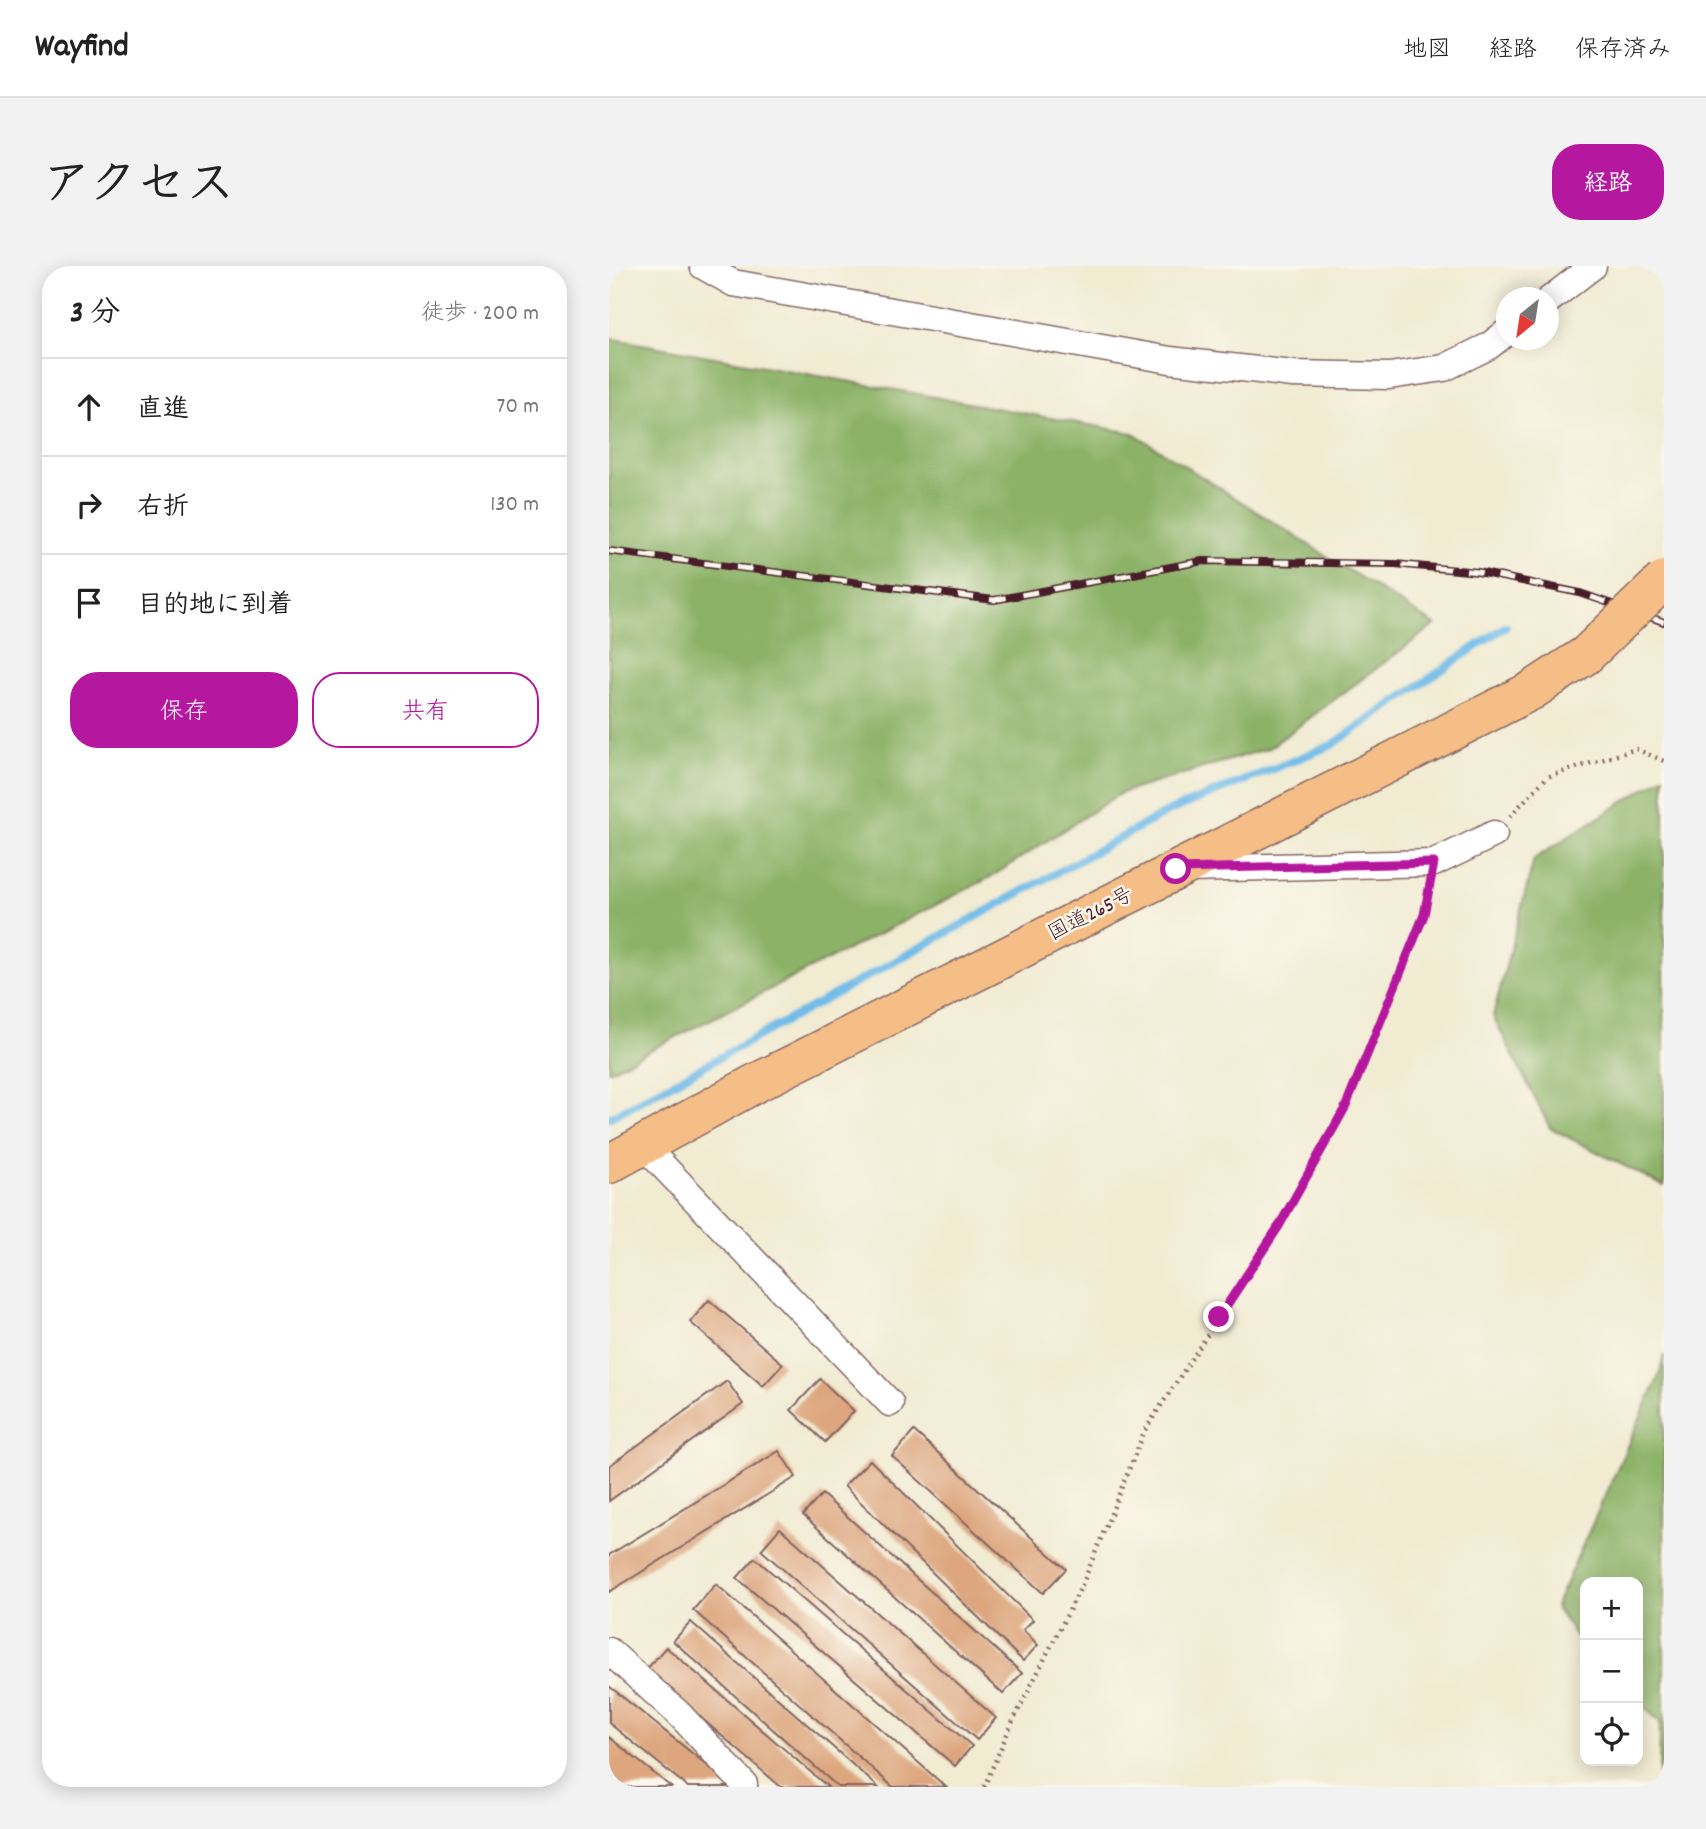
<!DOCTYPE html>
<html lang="ja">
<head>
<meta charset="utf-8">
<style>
	:root { --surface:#fff; --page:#f2f2f2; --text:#222; --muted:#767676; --line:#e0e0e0; --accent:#b5179e }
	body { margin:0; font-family:Dekko,"Klee One",sans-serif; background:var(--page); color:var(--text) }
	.controls { position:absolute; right:21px; bottom:21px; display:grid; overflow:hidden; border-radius:14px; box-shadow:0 4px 18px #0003 }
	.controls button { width:63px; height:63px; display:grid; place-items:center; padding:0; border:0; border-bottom:2px solid var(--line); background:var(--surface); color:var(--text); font:35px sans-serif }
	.compass { position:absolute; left:887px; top:21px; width:63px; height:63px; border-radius:50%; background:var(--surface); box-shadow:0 4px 18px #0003; rotate:210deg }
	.stop { position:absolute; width:21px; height:21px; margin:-16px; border:5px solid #b5179e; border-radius:50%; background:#fff }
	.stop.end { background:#b5179e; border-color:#fff; box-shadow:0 2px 7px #0008 }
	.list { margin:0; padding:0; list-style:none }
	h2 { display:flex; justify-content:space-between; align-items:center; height:91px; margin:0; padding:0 28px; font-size:30px }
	h2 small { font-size:23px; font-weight:400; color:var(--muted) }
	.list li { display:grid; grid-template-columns:46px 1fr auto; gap:21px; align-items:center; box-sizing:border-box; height:98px; padding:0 28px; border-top:2px solid var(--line) }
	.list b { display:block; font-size:26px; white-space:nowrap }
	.list em { font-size:23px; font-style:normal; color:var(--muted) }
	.actions { display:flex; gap:14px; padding:21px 28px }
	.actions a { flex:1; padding:16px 0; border:2px solid var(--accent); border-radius:28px; text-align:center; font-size:24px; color:var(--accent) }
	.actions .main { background:var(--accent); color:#fff }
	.icon { flex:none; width:38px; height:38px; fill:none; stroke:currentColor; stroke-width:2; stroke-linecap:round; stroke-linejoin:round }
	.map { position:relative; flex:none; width:1055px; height:1521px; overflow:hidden; border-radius:28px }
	header { display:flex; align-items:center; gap:42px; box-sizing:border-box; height:98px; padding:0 35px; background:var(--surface); border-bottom:2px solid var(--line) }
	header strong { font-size:33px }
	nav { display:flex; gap:38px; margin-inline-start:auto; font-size:24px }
	.intro { display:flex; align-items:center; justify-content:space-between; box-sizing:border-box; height:168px; padding:0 42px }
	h1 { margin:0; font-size:49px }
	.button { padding:18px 32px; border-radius:28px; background:var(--accent); color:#fff; font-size:24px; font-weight:700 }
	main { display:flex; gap:42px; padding:0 42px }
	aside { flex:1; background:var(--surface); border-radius:28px; box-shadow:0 4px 18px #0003 }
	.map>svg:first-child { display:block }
</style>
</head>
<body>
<header>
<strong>Wayfind</strong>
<nav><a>地図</a><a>経路</a><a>保存済み</a></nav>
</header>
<div class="intro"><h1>アクセス</h1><a class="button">経路</a></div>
<main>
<aside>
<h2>3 分<small>徒歩 · 200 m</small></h2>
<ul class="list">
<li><svg class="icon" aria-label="ahead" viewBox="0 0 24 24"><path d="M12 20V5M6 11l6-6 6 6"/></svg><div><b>直進</b></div><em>70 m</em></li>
<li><svg class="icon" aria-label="right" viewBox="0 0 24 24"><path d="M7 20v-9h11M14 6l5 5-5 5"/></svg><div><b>右折</b></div><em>130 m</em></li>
<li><svg class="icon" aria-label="arrive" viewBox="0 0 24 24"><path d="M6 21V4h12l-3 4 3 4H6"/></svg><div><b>目的地に到着</b></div></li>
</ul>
<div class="actions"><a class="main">保存</a><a>共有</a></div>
</aside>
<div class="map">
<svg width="1055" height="1521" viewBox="0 0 1055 1521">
	<rect width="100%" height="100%" fill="#fbf7ec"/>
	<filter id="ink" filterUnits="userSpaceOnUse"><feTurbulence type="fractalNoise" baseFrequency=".0143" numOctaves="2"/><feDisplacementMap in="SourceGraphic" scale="14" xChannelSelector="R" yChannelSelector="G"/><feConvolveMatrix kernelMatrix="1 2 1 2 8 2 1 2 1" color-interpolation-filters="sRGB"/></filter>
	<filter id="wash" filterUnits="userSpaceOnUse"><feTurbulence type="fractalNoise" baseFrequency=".00686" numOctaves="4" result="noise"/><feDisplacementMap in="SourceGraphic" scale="28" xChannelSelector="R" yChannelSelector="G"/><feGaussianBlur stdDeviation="1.57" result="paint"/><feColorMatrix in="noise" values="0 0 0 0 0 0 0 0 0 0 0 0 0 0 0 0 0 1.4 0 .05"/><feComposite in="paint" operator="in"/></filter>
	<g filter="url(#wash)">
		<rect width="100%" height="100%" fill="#f1ebd2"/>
		<path fill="#8cb268" stroke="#6b684a" stroke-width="2" d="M0,72L524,167L826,359L660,482L512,527L382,611L0,805Z
			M1055,510V920L941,862L884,750L925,593Z
			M1055,1089V1521H1050L1051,1455L1029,1437V1316H976V1383L946,1341L1050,1110Z"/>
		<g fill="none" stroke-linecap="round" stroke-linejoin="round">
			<path stroke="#6fbbe8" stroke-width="8" d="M0,852L560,545L723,479L897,360"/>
		</g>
		<g id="blocks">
			<path fill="#dda67e" d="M100,1034L174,1098L154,1120L81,1056Z
				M211,1113L245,1145L216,1176L182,1144Z
				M118,1115L134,1138L0,1235V1200Z
				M305,1165L457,1303L434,1327L283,1190Z
				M170,1185L187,1211L0,1326V1289Z
				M261,1194L424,1354L414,1364L429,1379L414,1395L235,1220Z
				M213,1228L413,1407L394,1428L194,1249Z
				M171,1262L387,1452L368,1474L152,1284Z
				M146,1292L363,1480L346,1500L128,1312Z
				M107,1318L337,1521H284L84,1344Z
				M82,1356L269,1521H229L64,1375Z
				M57,1381L219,1521H172L37,1404Z
				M0,1420L125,1521H79L0,1457Z
				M0,1471L62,1521H11L0,1512Z"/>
		</g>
	</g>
	<g filter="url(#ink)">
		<use href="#blocks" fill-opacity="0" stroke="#846665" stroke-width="2"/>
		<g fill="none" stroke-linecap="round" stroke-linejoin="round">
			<defs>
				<path id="minor" d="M94,0L124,17L561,94L684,108L780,110L835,102L880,80L898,66
					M940,34L984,0
					M578,603L825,597L885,568
					M34,879L281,1137
					M0,1385L71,1449L135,1518V1521"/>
				<path id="highway" d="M0,898L145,818L922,425L977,389"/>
			</defs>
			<use href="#minor" stroke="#846665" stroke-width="29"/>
			<use href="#highway" stroke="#846665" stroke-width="41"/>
			<path stroke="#846665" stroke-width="4.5" stroke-dasharray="2 5" stroke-linecap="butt" d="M901,550L938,511L1027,483L1055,495
				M375,1521L402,1459L474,1317L536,1164L670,960L737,840L815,648L820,622"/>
			<use href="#minor" stroke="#fff" stroke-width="26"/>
			<use href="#highway" stroke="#f6be87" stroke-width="38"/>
			<defs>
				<path id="rail" d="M0,285L385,334L594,295L786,298L869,306L971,327L1055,356"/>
			</defs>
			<use href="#rail" stroke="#4a1f2b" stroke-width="8"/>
			<use href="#rail" stroke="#fbf7ec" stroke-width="5" stroke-dasharray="16" stroke-linecap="butt"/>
			<defs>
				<path id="highway-bridge" d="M977,389L1055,314"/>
			</defs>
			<use href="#highway-bridge" stroke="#846665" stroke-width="41" stroke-linecap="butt"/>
			<use href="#highway-bridge" stroke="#f6be87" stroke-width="38"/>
		</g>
	</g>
	<g fill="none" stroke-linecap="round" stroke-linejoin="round" filter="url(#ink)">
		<path stroke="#b5179e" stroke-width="9" d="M567,603L825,597L815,649L737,840L670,960L610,1051"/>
	</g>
	<g text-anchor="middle" stroke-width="5" stroke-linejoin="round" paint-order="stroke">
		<g font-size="21" fill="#4a1f2b" stroke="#fbf7ec">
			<text transform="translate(481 647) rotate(-27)" y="7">国道265号</text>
		</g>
	</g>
</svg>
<div class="controls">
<button>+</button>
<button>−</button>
<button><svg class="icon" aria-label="locate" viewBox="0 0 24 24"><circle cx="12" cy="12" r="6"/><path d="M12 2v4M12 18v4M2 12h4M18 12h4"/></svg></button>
</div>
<svg class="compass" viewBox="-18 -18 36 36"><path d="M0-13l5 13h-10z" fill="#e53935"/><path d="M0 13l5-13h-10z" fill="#767676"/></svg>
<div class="stop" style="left:567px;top:603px"></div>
<div class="stop end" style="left:610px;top:1051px"></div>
</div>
</main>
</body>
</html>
